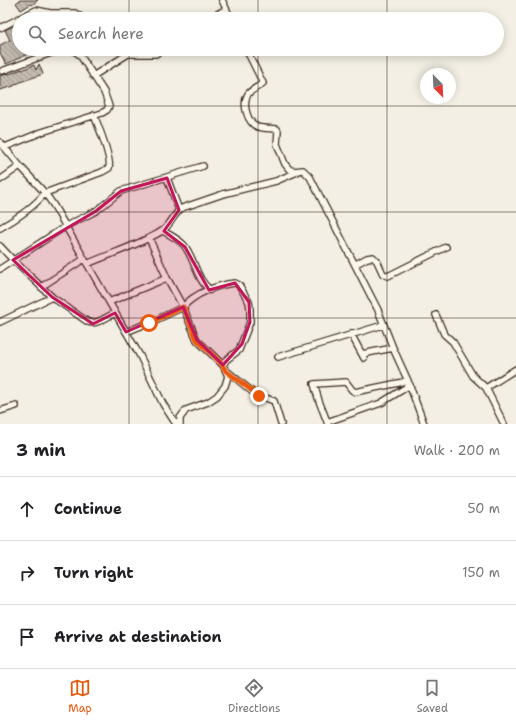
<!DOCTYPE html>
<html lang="en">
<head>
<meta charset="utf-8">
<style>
	:root { --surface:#fff; --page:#f6f6f6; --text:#202124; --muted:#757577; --line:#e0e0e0; --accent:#ea580c }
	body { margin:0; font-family:"Shantell Sans",sans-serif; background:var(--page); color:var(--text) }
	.compass { position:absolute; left:420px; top:68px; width:36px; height:36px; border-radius:50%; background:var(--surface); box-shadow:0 2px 10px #0003; rotate:156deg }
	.stop { position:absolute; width:12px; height:12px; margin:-9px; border:3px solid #ea580c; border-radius:50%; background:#fff }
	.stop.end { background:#ea580c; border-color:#fff; box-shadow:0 1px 4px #0008 }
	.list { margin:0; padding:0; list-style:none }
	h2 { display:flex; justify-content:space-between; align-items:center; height:52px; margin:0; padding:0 16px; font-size:17px }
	h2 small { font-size:13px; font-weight:400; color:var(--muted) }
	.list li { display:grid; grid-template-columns:26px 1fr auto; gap:12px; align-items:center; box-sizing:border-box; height:64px; padding:0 16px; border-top:1px solid var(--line) }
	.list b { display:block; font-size:15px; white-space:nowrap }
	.list em { font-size:13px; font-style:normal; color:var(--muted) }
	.icon { flex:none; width:22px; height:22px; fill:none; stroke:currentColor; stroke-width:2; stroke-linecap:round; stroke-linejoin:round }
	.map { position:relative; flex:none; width:516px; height:424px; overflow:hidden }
	.search { position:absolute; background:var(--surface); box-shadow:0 2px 10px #0003; left:12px; right:12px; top:12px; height:44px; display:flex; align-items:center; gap:10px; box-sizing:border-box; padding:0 14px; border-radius:22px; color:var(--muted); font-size:15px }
	.sheet { height:244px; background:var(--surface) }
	nav { display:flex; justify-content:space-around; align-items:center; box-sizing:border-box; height:56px; border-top:1px solid var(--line); background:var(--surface); font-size:11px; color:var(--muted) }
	nav a { display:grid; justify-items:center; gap:2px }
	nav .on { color:var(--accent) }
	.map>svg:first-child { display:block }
</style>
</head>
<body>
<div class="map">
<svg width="516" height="424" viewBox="0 0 516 424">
	<defs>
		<pattern id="building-back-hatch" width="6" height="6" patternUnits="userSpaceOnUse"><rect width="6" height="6" fill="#c3bbb0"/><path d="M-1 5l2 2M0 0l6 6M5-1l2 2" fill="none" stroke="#a0988f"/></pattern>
	</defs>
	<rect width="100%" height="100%" fill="#f3efe4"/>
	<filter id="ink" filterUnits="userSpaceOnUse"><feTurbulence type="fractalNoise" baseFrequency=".025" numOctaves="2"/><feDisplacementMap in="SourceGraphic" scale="8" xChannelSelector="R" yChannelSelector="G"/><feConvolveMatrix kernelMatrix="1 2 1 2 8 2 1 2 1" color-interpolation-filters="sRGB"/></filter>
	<g filter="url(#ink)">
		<path fill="url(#building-back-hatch)" stroke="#3b2a1e" d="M20,0H38L32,5L31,4L21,10L16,3Z
			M15,25L19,34V49H39L6,64L0,53V45L10,40L5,30Z
			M39,64L43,74L23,81L14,85V86L0,90V76L9,73V74L22,69V70L34,65L36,70Z"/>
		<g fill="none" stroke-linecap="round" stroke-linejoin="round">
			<defs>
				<path id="street" d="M222,0L231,19
					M209,19L226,9
					M0,28L36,10L50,13H75L84,19
					M246,49L263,83C259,87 252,89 248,94C242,104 247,123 258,127C264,129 271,128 277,129L278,131L277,144L285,164L289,169L293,171L303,170L310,177L378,310L393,348L408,381L424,424
					M2,71L59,50H73L80,55L104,92L109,106L107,110L102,113L42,132L5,147
					M93,76L128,54H156L162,49
					M0,142L20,166L45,193L54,206L140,356L163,404L176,424
					M167,178L179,210
					M0,180L20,166
					M0,228C16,219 33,208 45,193L102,172L109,168C112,159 98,125 94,115
					M163,231C170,235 178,239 184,245C195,259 196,279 210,290
					M0,246L13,260L52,297L88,322C97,325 106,317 115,313
					M87,264C112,253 139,245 162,231C171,225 174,213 182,208L223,194L276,181L297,172
					M356,264L367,258L373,257L377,261L383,274L388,276L446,247
					M0,269L66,226L96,211L121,191L203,166
					M41,287L84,259
					M109,302L167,278
					M436,315L444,334L453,342L473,376L486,388L504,424
					M0,322L52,297
					M126,332L158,319L183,307L167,278L149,238
					M351,334L364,358
					M362,354L393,348
					M278,357L383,325
					M227,371L255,394L274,401L281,424
					M486,388L516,369
					M0,411L16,406
					M327,422L381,403L410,385
					M180,424V418L186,410L208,402L217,396L225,386L228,376L223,365L197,340L183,307C195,293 217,285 235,283L239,285L249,302L250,308V322L239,350L226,360L223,365
					M328,424L319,401L314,384L346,382L352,390L355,392L408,381"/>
			</defs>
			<use href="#street" stroke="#3b2a1e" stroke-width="8"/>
			<use href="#street" stroke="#fbf7ec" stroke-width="5.5"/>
		</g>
	</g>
	<g fill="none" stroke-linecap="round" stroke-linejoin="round" filter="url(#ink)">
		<path stroke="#ea580c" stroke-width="5" d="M149,323L169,314L183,307L197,340L220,362L226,371L259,396"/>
	</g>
	<path fill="#c2185b" fill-opacity="0.2" stroke="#c2185b" stroke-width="3" stroke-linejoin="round" d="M167,178L179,210L164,231L185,247L209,290L235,283L249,302L250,322L242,344L223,365L197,340L183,307L126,332L115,313L93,324L52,297L13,260L96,211L121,191Z"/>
	<path fill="none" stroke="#3b2a1e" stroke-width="1" stroke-opacity="0.55" d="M129,0V19M258,0V19M387,0V19M129,49V424M258,49V424M387,49V424M0,106H516M0,212H516M0,318H516"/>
</svg>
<svg class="compass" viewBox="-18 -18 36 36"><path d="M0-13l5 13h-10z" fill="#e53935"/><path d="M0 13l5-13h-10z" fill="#757577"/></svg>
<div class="stop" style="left:149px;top:323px"></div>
<div class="stop end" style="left:259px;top:396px"></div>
<div class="search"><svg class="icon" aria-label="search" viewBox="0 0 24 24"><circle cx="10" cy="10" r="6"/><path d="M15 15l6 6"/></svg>Search here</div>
</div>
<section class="sheet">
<h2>3 min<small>Walk · 200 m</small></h2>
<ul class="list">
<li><svg class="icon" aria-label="ahead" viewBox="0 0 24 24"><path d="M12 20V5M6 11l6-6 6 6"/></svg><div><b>Continue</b></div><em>50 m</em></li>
<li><svg class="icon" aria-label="right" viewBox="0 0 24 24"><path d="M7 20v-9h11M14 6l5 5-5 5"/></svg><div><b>Turn right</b></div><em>150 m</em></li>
<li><svg class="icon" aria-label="arrive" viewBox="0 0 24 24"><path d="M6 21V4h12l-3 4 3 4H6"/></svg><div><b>Arrive at destination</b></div></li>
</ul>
</section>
<nav>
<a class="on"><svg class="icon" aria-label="map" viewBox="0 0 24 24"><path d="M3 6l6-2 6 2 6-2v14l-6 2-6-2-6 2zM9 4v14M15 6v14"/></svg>Map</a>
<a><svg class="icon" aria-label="directions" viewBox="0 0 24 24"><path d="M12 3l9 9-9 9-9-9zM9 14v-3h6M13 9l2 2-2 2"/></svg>Directions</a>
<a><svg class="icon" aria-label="saved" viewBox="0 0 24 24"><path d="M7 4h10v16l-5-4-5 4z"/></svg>Saved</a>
</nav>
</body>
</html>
